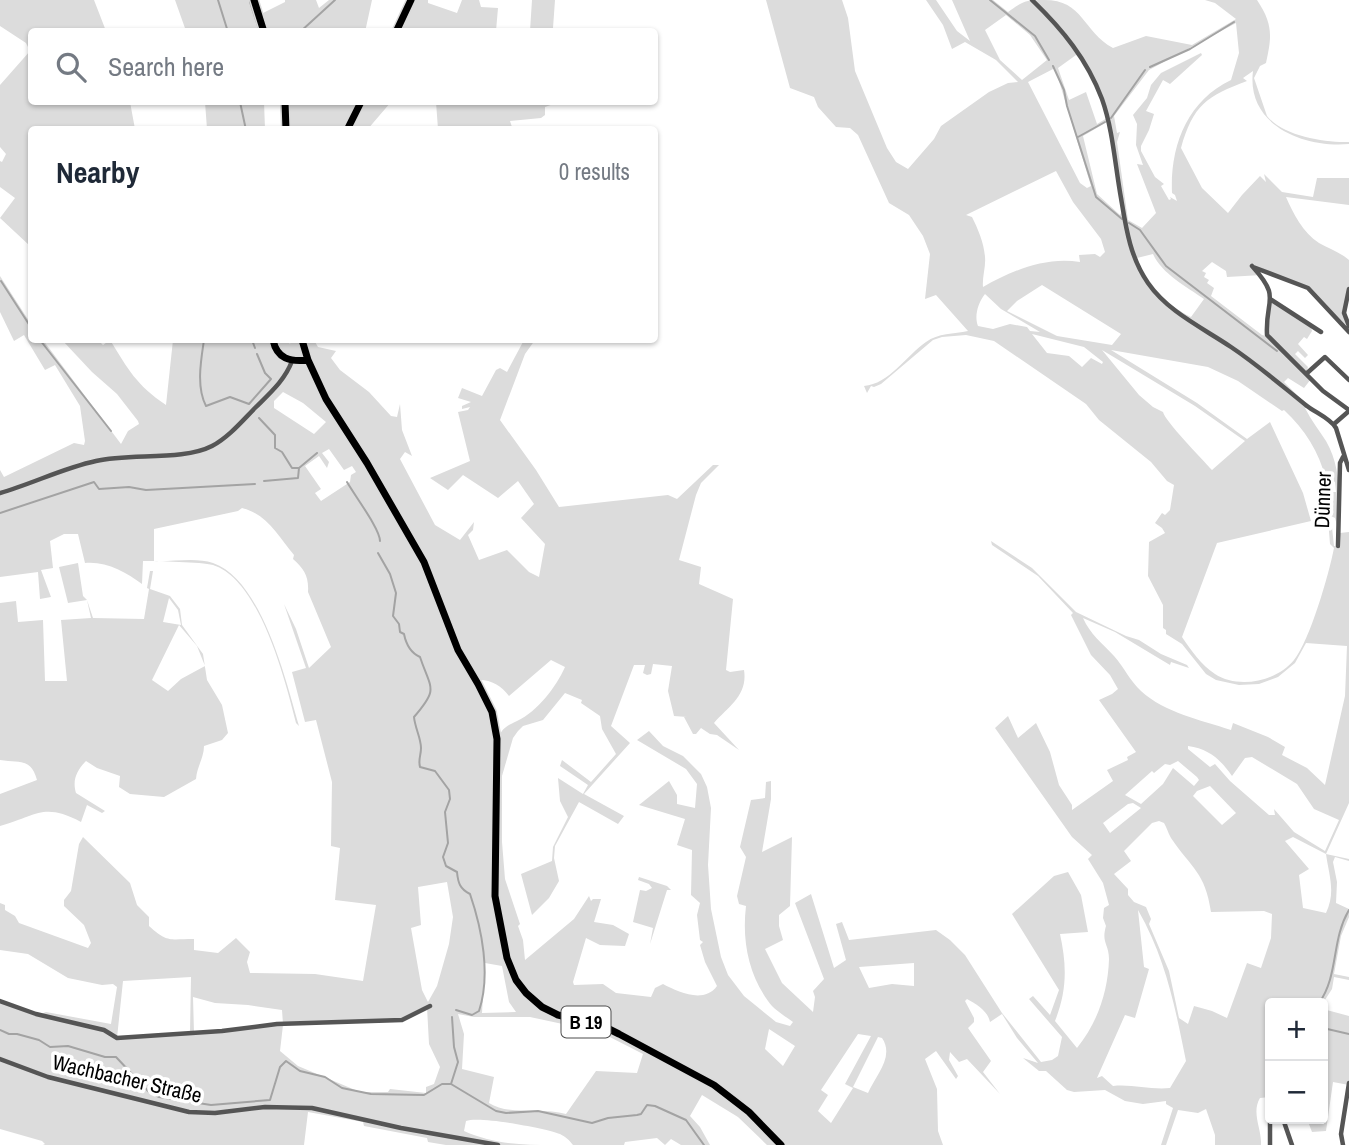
<!DOCTYPE html>
<html lang="en">
<head>
<meta charset="utf-8">
<style>
	:root { --surface:#fff; --page:#f6f6f7; --text:#1f2937; --muted:#747a83; --line:#e0e1e3 }
	body { margin:0; font-family:"Archivo Narrow",sans-serif; background:var(--page); color:var(--text) }
	.controls { position:absolute; right:21px; bottom:21px; display:grid; overflow:hidden; border-radius:7px; box-shadow:0 2px 5px #0004 }
	.controls button { width:63px; height:63px; display:grid; place-items:center; padding:0; border:0; border-bottom:2px solid var(--line); background:var(--surface); color:var(--text); font:35px sans-serif }
	.list { margin:0; padding:0; list-style:none }
	h2 { display:flex; justify-content:space-between; align-items:center; height:91px; margin:0; padding:0 28px; font-size:30px }
	h2 small { font-size:23px; font-weight:400; color:var(--muted) }
	.icon { flex:none; width:38px; height:38px; fill:none; stroke:currentColor; stroke-width:2; stroke-linecap:round; stroke-linejoin:round }
	.map { position:relative; flex:none; width:1349px; height:1145px; overflow:hidden }
	.search { position:absolute; background:var(--surface); box-shadow:0 2px 5px #0004; left:28px; top:28px; width:630px; height:77px; display:flex; align-items:center; gap:18px; box-sizing:border-box; padding:0 24px; border-radius:7px; color:var(--muted); font-size:26px }
	.panel { position:absolute; background:var(--surface); box-shadow:0 2px 5px #0004; left:28px; top:126px; width:630px; height:217px; border-radius:7px }
	.map>svg:first-child { display:block }
</style>
</head>
<body>
<div class="map">
<svg width="1349" height="1145" viewBox="0 0 1349 1145">
	<rect width="100%" height="100%" fill="#fff"/>
	<path fill="#dcdcdc" fill-rule="evenodd" d="M0,0H94L106,31L32,32V102H130L135,129L32,130L30,246L0,218L15,198L0,187V161L2,162L6,154L0,147V85L30,51L26,43L0,26Z
		M175,0H254L259,15L285,2V0H316L319,8L329,0H372L365,32L186,31Z
		M407,0H428V3L457,13L462,0H479L481,7L498,8L496,31L392,32Z
		M532,0H555L553,28L547,31H530Z
		M766,0H842L848,18L855,71L887,148L896,162L908,169L934,139L941,126L989,92L1008,83L1018,82L996,60L965,42L952,49L943,25L926,0H936L957,31L970,41L952,0H993L1008,12C1023,1 1026,0 1044,0C1084,0 1082,31 1113,48L1146,36L1192,45L1236,19L1215,3L1205,0H1257C1273,24 1272,36 1266,63L1260,66L1254,78L1267,116C1283,136 1325,143 1349,142V144C1303,148 1246,125 1253,71L1243,78L1247,81C1207,96 1193,105 1181,148L1202,188L1228,213L1242,195L1260,176L1266,182L1264,174L1282,192L1313,197L1317,178H1349V205L1286,197C1293,213 1303,233 1319,243C1329,249 1340,252 1349,260V289L1344,313L1348,323L1347,329L1308,288L1254,267L1262,275L1227,277L1226,271L1212,262L1202,271L1206,273L1204,277L1209,280L1207,283L1214,288L1211,296L1262,335L1266,336L1270,299L1311,327L1312,331L1307,339L1304,337L1298,344L1308,355L1305,358L1298,351L1295,354L1308,367L1306,374L1311,379L1304,388L1288,378L1284,382L1309,407L1305,408C1311,420 1319,430 1326,441C1342,469 1339,498 1338,529L1335,518L1331,516L1328,492H1336L1335,482L1326,480C1319,451 1305,430 1284,410L1282,411L1238,381L1208,367L1111,350L1197,403L1247,439L1270,422L1303,493L1311,521L1217,543L1182,637C1191,650 1201,665 1215,674C1238,689 1276,682 1294,660C1310,640 1329,574 1334,548L1330,544L1328,519L1331,518L1334,546H1338V548L1341,546L1340,533L1349,532V803L1326,854L1349,859V861L1335,857L1333,862L1337,882L1336,903L1349,909V917L1341,936L1334,974L1349,977V980L1334,977L1332,989L1323,1003H1270V1097L1260,1098C1251,1113 1262,1129 1261,1145H1215V1135L1206,1109L1198,1113L1178,1110L1166,1145H1161L1173,1108L1166,1104V1101L1143,1104L1125,1101L1105,1090L1074,1092L1067,1090L1046,1071H1039L1023,1058L1038,1063L1017,1038L1002,1014L990,1022C988,1011 976,1004 967,999L965,1001L974,1018V1022L968,1028L991,1061L983,1072L1000,1094L967,1059L959,1062L950,1052L949,1060L958,1076L956,1079L936,1051L925,1059L937,1089L938,1131L943,1145H767L738,1117L702,1095L690,1116L700,1127L710,1145H681L671,1139L665,1145L657,1138L625,1142L624,1145H573C569,1140 566,1137 560,1134C544,1128 480,1116 466,1121L464,1131C493,1144 522,1145 553,1145H446L428,1142L427,1138L364,1126L363,1122L308,1112L304,1145H43L45,1144L42,1141L0,1129V1001L41,1014L46,1012L111,1024L117,987L113,984L102,985L68,978L28,954L0,950V903L5,905V910L15,916L19,923L88,948L91,943L84,925L64,906V900L71,891L79,844L83,837L130,883L137,905L149,917V926C168,943 169,939 194,939V950L218,953L236,938L250,952L247,962L250,973L315,974L363,981L376,905L335,900L340,848L331,846L332,782L316,720L305,722L292,672L306,668L284,604L296,629L309,668L331,647L308,592C309,576 304,569 293,559L294,555C278,536 267,514 242,508L238,511L154,529V561C172,562 196,557 213,563C262,580 286,681 299,726L296,723C285,680 260,580 213,565C201,562 158,561 143,561L142,584C126,572 106,561 85,563L78,534H64L50,541L53,568L41,570L51,597L40,599L38,572L0,577V470L4,477L74,443L84,445L85,441L80,406L55,365L45,370L24,335L14,341L0,312V276L31,324L32,340H43L121,444L128,431L139,424L138,421L117,394L92,372L62,340H98L103,345L110,340C128,369 136,385 166,405L173,340H287L290,344L291,340H314L318,347L336,351L331,358L340,370L369,392L391,416L397,417L400,404L402,430L412,456L405,452L400,459L435,525L460,540L474,522L473,530L468,535L479,560L507,550L529,572L539,577L545,544L521,518L534,504L518,481L498,498L463,475L448,490L430,478L470,461L458,412L468,410L470,407L462,409V406L471,402L458,398L462,388L482,396L496,370L500,368L507,372L524,340H535L525,354L500,420L536,470L559,507L668,495L677,499L713,465H719L701,483L696,495L679,560L701,567L699,584L733,599L726,670L730,672L744,670C748,695 729,706 714,723L739,750L717,735L710,734L701,728L696,734H693L684,717H687L674,716L668,691L672,666L653,664L651,674L647,675L643,673L645,665H634L611,726L630,743L584,794L624,816L618,824L579,802L555,846L554,858L559,881L549,898L532,915L521,874L552,861L553,847L568,817L560,801L558,778L583,794L588,785L560,766L562,760L591,782L616,754L602,729L600,716L581,703L582,700L565,693L543,720L523,726L518,731L513,738L502,776V842L505,879L520,924L518,926L523,940L525,960L574,919L589,896L591,901L593,899H601L594,922L613,925L629,934L625,946L600,945L586,938L573,982L574,985L603,984L616,993L651,997L655,988L663,984C678,992 704,1004 717,986L705,962L700,945L703,942L700,940L697,915L700,903L691,895L692,850L677,845L685,819L639,805L669,781L677,795V804L695,808L697,784L686,769L637,740L649,731L663,746L683,756L701,774L707,787L711,808L708,865L711,909L721,957L728,975L744,996L776,1022L790,1026L793,1022C785,1016 774,1010 768,1001C748,973 742,940 746,906L739,904L737,896L746,857L740,847L751,800L765,798L766,782L771,781V799L762,852L792,837L790,906L779,915V926L783,940L765,949L782,983L813,1012L815,997L813,991L824,979L795,903L811,894L834,968L846,960L836,924L842,922L849,940L936,930L950,940L965,955L1002,1013L1041,1062L1052,1060L1058,1056L1062,1037L1029,999L1033,996L1050,1015L1059,990L1012,914L1054,876L1068,872L1081,895L1088,932L1060,934C1067,966 1067,991 1055,1021L1077,1048C1098,1022 1108,991 1109,959C1109,944 1101,943 1106,926L1103,918L1104,908L1109,905L1103,883L1088,859L1092,855L1072,837L995,728L1008,716L1018,738L1036,723L1050,752L1059,785L1072,805V810L1113,781L1107,770L1128,760L1127,757L1136,752L1099,700L1112,694L1118,689L1110,675L1091,655L1071,615L1073,613L1038,576L992,545L991,541L1032,568L1076,612L1126,636L1139,640L1161,654L1187,665L1189,668L1171,662L1170,665L1115,632L1083,618C1090,634 1102,643 1114,656C1124,667 1130,681 1141,691C1165,713 1201,720 1231,730L1233,723L1268,737L1285,747L1282,755L1307,768L1325,785L1345,696L1347,646L1306,643L1295,663L1278,677L1259,684L1239,685L1216,680L1206,674L1182,644L1166,634V630L1163,628V605L1148,576L1149,542L1165,533L1162,528L1155,523L1162,513L1165,515L1170,510L1174,485L1167,481L1151,462L1099,420L1086,404L994,341L966,335L942,337L933,340L881,384L874,387L871,386L867,393L864,386C889,384 906,356 926,342C938,333 954,334 968,331L936,295L925,299L930,254L923,236L909,215L889,203L858,135L850,128L836,127L818,107L814,97L790,88ZM1006,15L1030,35L1047,60L1022,80L1000,60L985,30ZM1236,23L1239,53L1231,80C1187,101 1170,146 1172,193L1175,195L1177,201L1170,197L1171,199L1169,200L1161,186L1164,184L1155,177L1141,151V146L1149,130L1154,114L1146,111L1163,80L1170,84L1202,55L1201,53L1161,73L1151,85L1147,98L1133,115L1137,124L1136,145L1143,165L1137,164L1156,213L1142,228L1128,220L1117,142L1120,132L1117,133L1114,116L1149,70ZM1076,55L1081,57L1102,101L1107,118L1097,124L1086,92L1069,100L1058,68ZM1055,68L1091,186L1087,188L1080,183L1028,82ZM1107,122L1123,210L1120,215L1097,194L1083,136ZM1056,171L1073,202L1101,239L1105,252L1100,257L1095,254L1079,255L1080,262C1046,256 1011,271 983,287C982,277 986,267 985,257C984,243 978,229 972,217L966,215ZM1153,254C1162,274 1187,287 1204,299L1191,317C1166,305 1146,284 1137,258ZM1042,285L1121,334L1112,345L1057,336L1007,311L1017,301ZM985,294L1001,309L1040,332L1030,331L1027,327L1010,324L993,329L978,326C974,316 978,303 985,294ZM1032,334L1084,347L1103,362L1102,364L1091,358L1082,367L1069,356L1047,353ZM1102,350L1195,406L1245,441L1212,470C1202,459 1165,421 1163,412L1153,407L1139,395ZM283,392L303,403L326,422L314,434L274,408V401ZM329,449L344,470L352,466L356,472L351,475L350,482L321,501L315,493L321,489L305,466L319,456L327,468L329,462L322,453ZM551,660L565,667C556,687 538,711 517,721C507,726 503,727 498,738L483,692L477,680C490,679 501,685 509,696ZM1188,746C1209,749 1220,759 1232,776L1245,758L1252,757L1297,784L1314,809L1339,820L1325,851L1294,832L1274,809L1275,815H1269L1230,781L1215,764L1210,767L1188,749ZM1178,761L1197,777L1199,780L1194,786L1173,768L1163,784L1141,804L1125,795L1152,771L1154,773L1165,764L1170,765ZM1210,786L1236,813L1222,825L1193,796L1197,791ZM1133,803L1141,808L1110,833L1103,823L1128,804ZM1159,821L1164,823C1167,828 1168,833 1171,838C1192,869 1205,872 1211,912L1264,911L1272,914L1271,938L1261,968L1247,963L1227,1018L1212,1011L1194,1006L1188,1024L1179,1018L1169,971L1149,924L1151,919L1146,907L1134,902L1128,895V889L1114,874L1131,861L1124,851L1152,823ZM1293,837L1326,854C1329,876 1336,892 1326,913L1303,908L1299,875L1309,869L1285,841ZM447,882L453,917L449,944L437,986L428,1002L422,990L411,928L421,925L418,887ZM1138,910C1166,959 1175,1007 1186,1061L1170,1088C1151,1090 1132,1084 1113,1086L1102,1076L1097,1078L1125,1015L1135,1018L1149,969L1144,967ZM485,963L502,966L509,1002L516,1012L482,1013ZM914,963V986L892,984L869,988L859,967ZM191,977L190,1033L117,1038L123,981ZM193,997L215,1003L248,1005L282,1010L283,1024L194,1033ZM427,1007L429,1044L440,1067L434,1084L426,1087V1093L390,1089L388,1092H360L298,1066L280,1051L283,1025L402,1020ZM458,1014L474,1017H530L600,1032L643,1054L637,1073L596,1071L566,1114C541,1107 509,1116 489,1103L494,1077L462,1069L464,1034ZM769,1029L795,1046L783,1066L765,1049ZM858,1034L871,1036L845,1084L853,1088L831,1123L818,1111L828,1095L821,1090ZM878,1037L882,1038C895,1057 875,1076 868,1093L853,1087Z
		M205,102H264L265,129H207Z
		M285,102H391L367,130L286,129Z
		M436,102H559L545,107V115L541,118L510,121L513,130L438,129Z
		M78,563L83,596L87,600L93,618L144,619L149,589L147,588L150,571H153L150,589L170,596L180,609L182,625L203,654L207,680L222,705L228,733L222,740L204,746C204,758 197,766 196,779L164,797L130,794L119,787L120,776L97,768L86,761C77,770 72,780 76,793L105,811L102,813L87,805L81,822C43,802 37,816 0,826V794L37,780C31,758 20,763 0,760V603L16,601L18,622L43,620L45,681H67L61,620L91,618L87,600L68,603L59,567ZM169,598L178,610L181,625L163,622ZM179,625L197,646L205,666L181,679L168,691L152,680Z
		M639,877L667,886L671,890H667L650,944L653,928L633,922L640,890L646,891L652,888L649,884L638,880Z
		M1323,1009L1349,1016V1085L1333,1082L1326,1131L1312,1132L1307,1119H1323Z"/>
	<g fill="none" stroke-linecap="round" stroke-linejoin="round">
		<path stroke="#a3a3a3" stroke-width="2" d="M218,0L228,32
			M990,0L1035,36L1049,60
			M250,2L260,32
			M300,32L335,0
			M1053,66L1064,90L1067,106L1096,197L1122,219
			M1150,67L1190,49L1234,22
			M240,102L246,130
			M281,102L282,114
			M1111,118L1145,70
			M282,130V121
			M1078,137L1105,122
			M1129,223L1140,230L1166,266L1277,351
			M1,281L32,329
			M40,340L111,431
			M204,340C201,360 196,387 206,406L230,397L249,404L271,379L265,373L257,354
			M252,340L255,348
			M259,418L275,435V448L282,452L292,468H299L317,453
			M264,481L298,478L299,468
			M347,482C355,496 380,529 380,541
			M0,513L94,482L99,489L129,487L146,490L255,484
			M378,553L390,574L396,593L393,616L399,624L400,632L404,634C406,644 411,653 420,657C431,690 439,688 414,717C415,728 421,738 421,748C421,756 418,759 420,767L435,771L449,790L450,799L445,812L448,843L443,857L446,866L457,872C458,883 460,889 470,894C482,929 491,975 479,1011L472,1015L456,1010
			M1319,1003C1339,975 1331,940 1349,910
			M1323,1028L1349,1034
			M0,1030L9,1034H17L39,1040L50,1047L68,1046L105,1057H116L148,1091L159,1097L211,1105L270,1100L280,1067L286,1061L300,1071L325,1077L342,1088L371,1094L424,1095L442,1084H451L496,1111L506,1113L538,1111L592,1123L608,1118L637,1115L641,1114L647,1105L655,1106L686,1120L704,1145
			M451,1084L458,1062L454,1047L452,1017"/>
		<defs>
			<path id="major" d="M254,0L264,32
				M396,32L411,0
				M285,102L286,130
				M347,130L361,102
				M273,340C277,359 290,362 308,360
				M302,340L308,360L326,399L367,463L424,562L458,650L478,684L492,712L497,739L495,896L507,958L516,980L526,993L542,1007L558,1015L603,1026L619,1034L714,1085L749,1112L781,1145"/>
		</defs>
		<use href="#major" stroke="#dbdbdb" stroke-width="10"/>
		<path stroke="#555" stroke-width="4.5" d="M1032,0C1062,29 1087,59 1102,99C1113,130 1115,165 1121,198C1126,228 1130,257 1148,283C1168,312 1203,328 1231,347C1258,365 1282,386 1307,406C1316,413 1330,418 1336,428L1349,470
			M1252,266C1282,299 1265,298 1267,335L1323,391L1349,410
			M1253,267L1308,288L1349,332
			M1349,289L1344,313L1349,326
			M1270,299L1321,332
			M1306,374L1325,357L1349,380
			M1334,424L1349,411
			M0,493C32,484 63,468 96,461C130,453 183,461 212,446C229,437 243,420 256,407C270,393 285,380 292,361
			M1338,546L1340,463L1343,457
			M0,1001L36,1014L104,1030L117,1038L222,1031L277,1024L402,1020L430,1006
			M0,1059L48,1077L189,1112L215,1113L265,1107L312,1108L401,1128L498,1145
			M1283,1119L1292,1145
			M1270,1145V1087
			M1343,1145L1341,1134L1349,1083"/>
		<use href="#major" stroke="#000" stroke-width="7"/>
	</g>
	<g text-anchor="middle" stroke-width="7" stroke-linejoin="round" paint-order="stroke">
		<rect fill="#fff" stroke="#4c4c4c" stroke-width="2" x="561.5" y="1006.5" width="49" height="31" rx="5"/>
		<g font-size="19" font-weight="bold" fill="#000">
			<text x="586" y="1029">B 19</text>
		</g>
		<g font-size="21" fill="#000" stroke="#fff">
			<text transform="translate(1323 500) rotate(-88)" y="7">Dünner</text>
			<text transform="translate(127 1079) rotate(13)" y="7">Wachbacher Straße</text>
		</g>
	</g>
</svg>
<div class="controls">
<button>+</button>
<button>−</button>
</div>
<div class="search"><svg class="icon" aria-label="search" viewBox="0 0 24 24"><circle cx="10" cy="10" r="6"/><path d="M15 15l6 6"/></svg>Search here</div>
<section class="panel">
<h2>Nearby<small>0 results</small></h2>
<ul class="list">
</ul>
</section>
</div>
</body>
</html>
